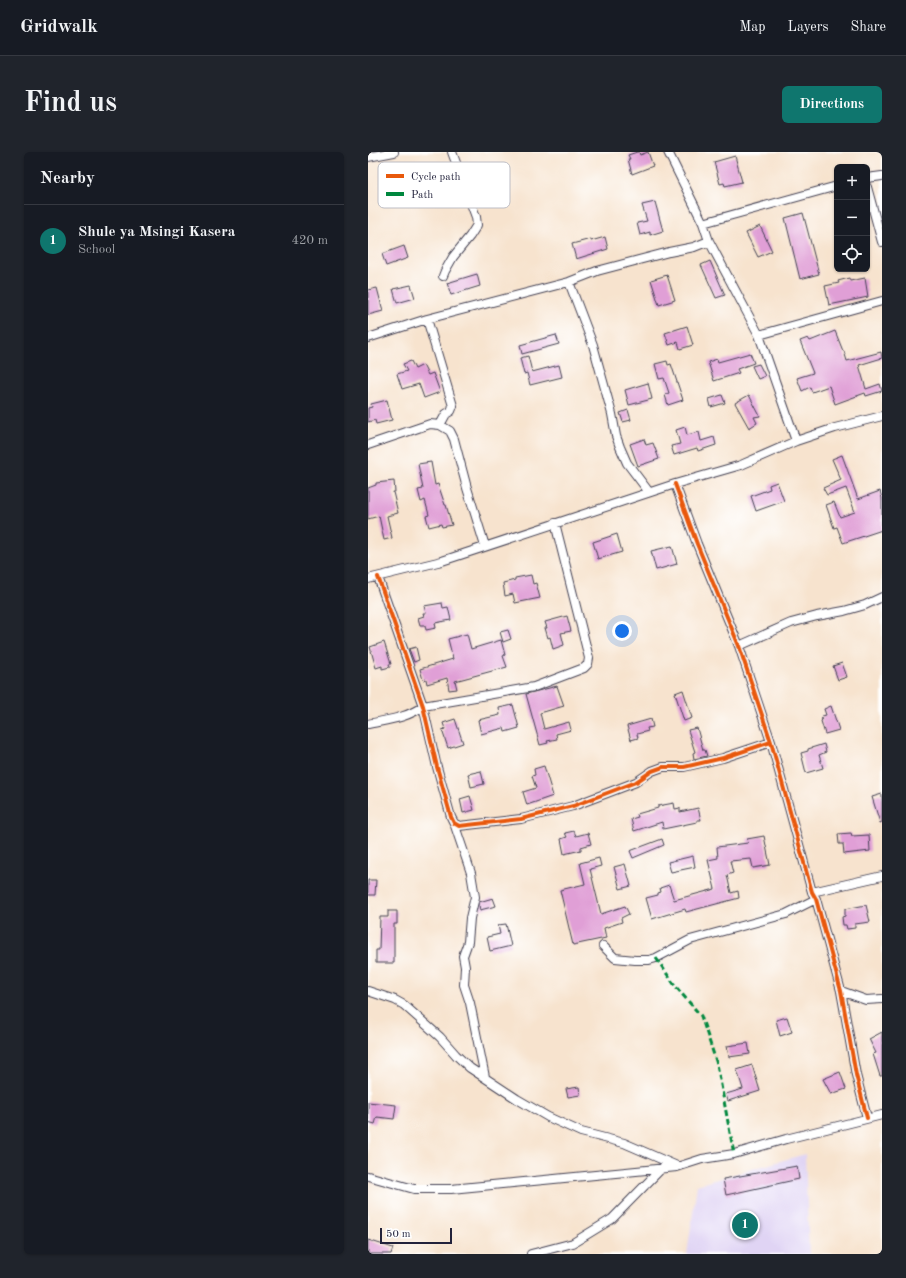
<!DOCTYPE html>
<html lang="en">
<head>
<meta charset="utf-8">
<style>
	:root { --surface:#171b24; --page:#20242c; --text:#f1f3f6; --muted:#9ea1a6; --line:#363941; --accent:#0f766e }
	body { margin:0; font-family:"Old Standard TT",serif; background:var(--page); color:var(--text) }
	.controls { position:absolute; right:12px; top:12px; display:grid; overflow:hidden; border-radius:6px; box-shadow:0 1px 3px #0004 }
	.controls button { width:36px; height:36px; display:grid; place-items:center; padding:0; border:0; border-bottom:1px solid var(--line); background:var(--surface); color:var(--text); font:20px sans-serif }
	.scale { position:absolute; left:12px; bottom:10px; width:72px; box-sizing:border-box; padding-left:4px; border:2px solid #22223b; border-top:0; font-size:11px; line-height:14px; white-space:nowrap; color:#22223b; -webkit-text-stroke:3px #fff; paint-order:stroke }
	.you { position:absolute; left:254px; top:479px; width:14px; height:14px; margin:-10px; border:3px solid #fff; border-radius:50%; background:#1a73e8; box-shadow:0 0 0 6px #1a73e833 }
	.badge { display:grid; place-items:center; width:26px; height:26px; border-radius:50%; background:var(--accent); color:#fff; font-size:13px; font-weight:700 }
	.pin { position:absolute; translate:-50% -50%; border:2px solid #fff; box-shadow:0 1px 4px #0006 }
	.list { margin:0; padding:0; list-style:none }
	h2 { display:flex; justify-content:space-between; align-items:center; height:52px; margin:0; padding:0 16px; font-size:17px }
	h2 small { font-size:13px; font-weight:400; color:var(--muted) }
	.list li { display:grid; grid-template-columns:26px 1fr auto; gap:12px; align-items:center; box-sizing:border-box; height:72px; padding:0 16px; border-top:1px solid var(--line) }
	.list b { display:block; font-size:15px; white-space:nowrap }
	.list p { margin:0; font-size:13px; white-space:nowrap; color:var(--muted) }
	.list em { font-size:13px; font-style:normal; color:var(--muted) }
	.icon { flex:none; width:22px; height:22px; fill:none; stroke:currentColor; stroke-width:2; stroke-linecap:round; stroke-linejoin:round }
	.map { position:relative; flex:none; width:514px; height:1102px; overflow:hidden; border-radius:6px }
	header { display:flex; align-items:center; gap:24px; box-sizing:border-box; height:56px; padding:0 20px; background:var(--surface); border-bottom:1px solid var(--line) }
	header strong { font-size:19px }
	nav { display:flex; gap:22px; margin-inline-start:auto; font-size:14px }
	.intro { display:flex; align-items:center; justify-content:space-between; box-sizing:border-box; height:96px; padding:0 24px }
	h1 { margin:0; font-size:28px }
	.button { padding:10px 18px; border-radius:6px; background:var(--accent); color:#fff; font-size:14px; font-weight:700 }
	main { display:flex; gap:24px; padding:0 24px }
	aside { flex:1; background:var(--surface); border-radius:6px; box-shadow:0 1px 3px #0004 }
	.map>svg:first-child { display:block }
</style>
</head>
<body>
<header>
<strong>Gridwalk</strong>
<nav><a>Map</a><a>Layers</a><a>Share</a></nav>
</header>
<div class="intro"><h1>Find us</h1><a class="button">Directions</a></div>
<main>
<aside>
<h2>Nearby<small></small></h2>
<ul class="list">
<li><span class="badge">1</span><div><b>Shule ya Msingi Kasera</b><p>School</p></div><em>420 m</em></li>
</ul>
</aside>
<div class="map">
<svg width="514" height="1102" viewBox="0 0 514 1102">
	<rect width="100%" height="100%" fill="#fff"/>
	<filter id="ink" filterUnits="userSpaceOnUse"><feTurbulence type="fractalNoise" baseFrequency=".025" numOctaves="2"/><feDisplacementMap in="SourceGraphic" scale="8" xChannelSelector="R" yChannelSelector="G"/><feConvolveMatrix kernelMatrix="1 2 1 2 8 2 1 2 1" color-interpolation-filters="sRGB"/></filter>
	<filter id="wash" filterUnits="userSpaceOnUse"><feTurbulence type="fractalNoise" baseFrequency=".012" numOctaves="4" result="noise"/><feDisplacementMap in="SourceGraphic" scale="16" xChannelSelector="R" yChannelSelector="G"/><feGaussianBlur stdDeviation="0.9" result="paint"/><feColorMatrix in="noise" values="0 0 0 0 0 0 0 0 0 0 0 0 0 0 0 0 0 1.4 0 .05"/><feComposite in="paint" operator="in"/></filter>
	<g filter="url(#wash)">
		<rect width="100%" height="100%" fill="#f7e3ce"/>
		<path fill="#e0d4f4" d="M437,1002L441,1102H319L329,1033Z"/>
		<g id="blocks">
			<path fill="#e09fd6" d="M269,0H271L272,3L280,0L285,14L264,22L260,7H262L260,3Z
				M367,4L374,30L357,34L356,31L352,32L346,10Z
				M287,50L295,79L282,83V80L272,83L269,71L279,69L274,53Z
				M435,61L451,122L432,127L417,66Z
				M392,74L404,99L390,105L378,81Z
				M237,85L240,97L208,107L204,92L223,87V89Z
				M36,94L40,106L18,114L14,102Z
				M342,109L357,143L348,146L333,113Z
				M109,122L112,134L83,143L79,131Z
				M299,123L307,148L291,153L283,128Z
				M481,126L482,129L497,126L500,145L461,153L457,134L471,131L470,129Z
				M43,133L47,146L29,151L25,137Z
				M9,136L15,159L0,163V138Z
				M319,174L325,193L312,197L310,190L301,193L297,181Z
				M467,179L475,199H476L479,209L513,200L514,206L491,213L498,237L512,232L514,239L498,244L497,241L467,252L461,234L444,240L442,235L434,239L429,226L445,221L432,189L440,186L442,189Z
				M188,183L191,192L154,202L152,193Z
				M382,201L386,211L369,217L371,221L346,229L340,210L349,207L350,210Z
				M160,204L164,220L191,213L194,225L162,233L159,221L156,222L152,206Z
				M43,209L47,217L55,213L60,223L65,221L72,240L56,246L51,232L34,237L29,222L39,219L35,212Z
				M299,209L300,213L303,212L315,248L300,253L297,243L301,241L296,226L291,227L287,212Z
				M391,212L397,224L390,227L384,214Z
				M280,231L284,247L261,253L257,238Z
				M354,243L357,251L343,255L341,247Z
				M381,243L392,264L386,265L389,271L381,276L367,251Z
				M19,248L24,268L8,272L7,268L0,270V256L4,255L3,252Z
				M260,258L263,268L255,270L252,261Z
				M317,275L319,283L331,280L333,289L346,285L348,293L330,299L329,296L306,303L303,294L312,292L308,278Z
				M276,287L278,293L285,291L291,307L270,314L262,292Z
				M474,303L490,347L512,339L514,346V378L475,391L469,375L466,376L458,353L466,350L472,365L487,360L478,336L459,343L455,336L473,328L464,307Z
				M63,310L67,333L70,332L77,353H78L84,373L74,375L73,372L61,375L58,364L61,363L57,348L53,350L50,338L55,337L50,312Z
				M26,329L27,340H25L30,361L19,364L24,386L16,388L11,364L0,367V336L8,333V331Z
				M409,330L416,349L388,359L383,344L402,337L401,333Z
				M249,382L254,400L230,407L225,390Z
				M304,394L309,412L288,418L283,399Z
				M163,423L165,432L168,431L172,446L147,451L145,442L137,444L135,431L147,428V426Z
				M74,451L75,456L80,455L83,468L67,471L68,476L58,478L57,473H52L50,466L56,464L55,461H58L56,454Z
				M199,464L203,479L193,481L196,493L185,497L182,485L180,486L177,476H179L177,470Z
				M140,478L143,487L135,490L132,480Z
				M99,482L103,497L133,488L137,503L135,504L139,515L87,529L89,537L81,538L79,526L59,532L58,527L55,528L52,517L85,507L80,487Z
				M16,490L23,512H21L22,515L14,517V514L8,516L2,495Z
				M48,495L51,508L46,510L41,497Z
				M474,511L479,525L470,528L465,514Z
				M189,534L196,554L172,561L176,577L201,570L203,578L188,582L189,587L179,589L180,591L172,593L158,542Z
				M315,538L324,566L316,569L307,541Z
				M145,553L151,576L137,580L136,576L113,582L110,568L132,563L131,556Z
				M463,554L471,578L457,582L453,569L454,568L453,566L455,565L454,564L458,563L456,557Z
				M87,567L95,591L80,596L74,578L77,577L75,571Z
				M283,567L285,575L279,576L280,579L269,582L270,586L263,588L259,574Z
				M329,576L335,598H337L339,604L326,607L325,601L327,600L320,578Z
				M456,592L458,600L451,603L455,616L438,621L433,601L440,599V597Z
				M176,614L185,644L159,653L155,640L168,636L164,624L167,623L166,617Z
				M113,619L116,632L103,635L100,622Z
				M514,642V670L512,671L504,645Z
				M102,644L106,658L95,661L92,647Z
				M306,651L307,657L312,656V660L330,656L333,668H329V670L295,677L294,670L266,679L263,667L270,665L269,662L290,656V654Z
				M206,679L208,684L220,681L223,692L213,695V698L196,702L193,687L199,685L197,681Z
				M483,681L484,684L501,683L502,699L476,702L475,692H471L470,682Z
				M396,684L402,713L385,716L383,707L362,709L365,721L359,723L363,741L370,739L371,746L318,760L317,757L284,767L278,746L290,743V741L293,740L292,736L301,733L306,748L347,737L340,708L350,706L349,695L380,691L379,687Z
				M294,687L296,693L265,706L262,699Z
				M325,704L327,715L303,720L300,710Z
				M231,706L233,714L222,717L233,762L257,754L261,762L253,766L254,770L236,776L238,786L205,793L192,738L217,732L212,711Z
				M257,712L263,734L252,737L246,715Z
				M0,728H8L7,743H0Z
				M125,746L128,754L112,758L111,753V750Z
				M498,753L502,770L487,772V776L479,777L478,773H475L474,765L477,764V757Z
				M20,759H29V772H26V811H8V798H11L12,765H20Z
				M138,772L143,794L122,799L119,785L132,782L130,773Z
				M419,865L424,880L412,884L408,868Z
				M514,880V924H512L505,902L508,901L501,887Z
				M380,891L382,902L361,905L359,894Z
				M384,913L392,939L360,949L358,942L375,937L369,918Z
				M472,920L478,937L463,942L455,927Z
				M211,935L212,943L200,945L198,937Z
				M0,950L28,953L26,967L9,965L7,972L0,970Z
				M429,1014L431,1027L358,1043L355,1027Z
				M0,1088L25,1096L23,1102H0Z"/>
		</g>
	</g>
	<g filter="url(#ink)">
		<use href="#blocks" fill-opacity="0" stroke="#423f51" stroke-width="1"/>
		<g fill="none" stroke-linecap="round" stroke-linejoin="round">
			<defs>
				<path id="minor" d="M300,0L335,71L341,89L391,183L428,289
					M0,5L26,0
					M499,26L514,24
					M499,35L514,90
					M335,71L469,34
					M75,124L77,119L85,105L102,84L109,73L108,65L84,0
					M201,130L225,193L244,262L248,284L252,295L259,311L281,340
					M59,167L85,254L83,259L78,262L72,273
					M391,183L514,149
					M0,186L59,167L201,130L229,119L301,100L326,95L341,89
					M0,293L62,272L72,273L82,279L86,287L99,336L117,394
					M307,332L329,392L371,494L403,590L444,740L448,747L473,839L488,923L499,966
					M10,425L55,554L69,615L83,665L86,671L91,674L153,667L205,654L268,630L284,619L295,615H316L355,606L403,590
					M0,427L74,409L307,332L373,313L428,289L467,276L514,264
					M371,494L423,471L449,464L476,459L497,453L514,445
					M0,572C18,568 40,566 55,554L166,535L216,516L220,512L221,506L187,371
					M86,671L103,721L107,745L102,766L100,790L95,804L97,815L96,833L102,851L117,925
					M444,740L514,724
					M235,794L247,806L267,808H281L288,806L322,788L418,762L448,747
					M0,839L27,848L36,853L72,885L88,903L102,916L149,947L180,965L213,980L256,991L309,1014
					M473,839L498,848L514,847
					M0,1024L46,1037H83L309,1015L334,1007L366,1002L418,987L514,963
					M163,1102L205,1091L244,1067L294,1016"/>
			</defs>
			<use href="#minor" stroke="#423f51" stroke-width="10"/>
			<use href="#minor" stroke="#fff" stroke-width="8"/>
			<path stroke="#00873e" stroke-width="3" stroke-dasharray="6 3" stroke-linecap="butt" d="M288,806L308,835L333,864L349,912L366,1002"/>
			<defs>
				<path id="cycleway" d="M307,332L329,392L371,494L403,590L444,740L448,747L473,839L488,923L499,966
					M10,425L55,554L69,615L83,665L86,671L91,674L153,667L205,654L268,630L284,619L295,615H316L355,606L403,590"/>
			</defs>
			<use href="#cycleway" stroke="#fff" stroke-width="6"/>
			<use href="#cycleway" stroke="#e8590c" stroke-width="4"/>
		</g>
	</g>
	<rect x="10" y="10" width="132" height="46" rx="6" fill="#fff" stroke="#bdbdc4" stroke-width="1"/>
	<rect x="18" y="22" width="18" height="4" fill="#e8590c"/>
	<rect x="18" y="40" width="18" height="4" fill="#00873e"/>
	<g font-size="11" fill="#22223b">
		<text x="43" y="28">Cycle path</text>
		<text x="43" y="46">Path</text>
	</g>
</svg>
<div class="controls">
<button>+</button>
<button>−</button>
<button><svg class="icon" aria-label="locate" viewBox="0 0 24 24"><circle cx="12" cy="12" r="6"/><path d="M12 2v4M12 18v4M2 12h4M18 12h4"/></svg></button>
</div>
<div class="scale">50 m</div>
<div class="you"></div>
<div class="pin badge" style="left:377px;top:1073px">1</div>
</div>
</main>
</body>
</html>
